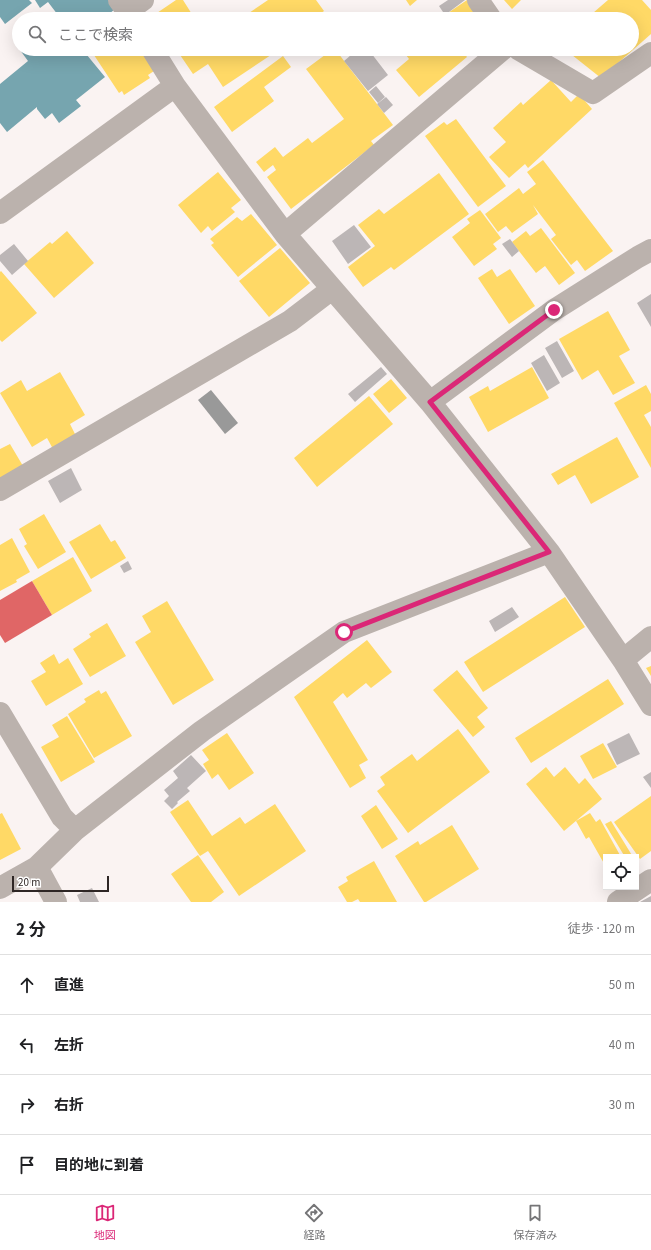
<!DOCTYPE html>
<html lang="ja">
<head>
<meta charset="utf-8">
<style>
	:root { --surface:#fff; --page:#f2f2f2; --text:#202124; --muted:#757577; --line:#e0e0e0; --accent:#db2777 }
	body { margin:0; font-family:"Source Sans 3","Noto Sans JP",sans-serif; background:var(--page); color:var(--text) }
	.controls { position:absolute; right:12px; bottom:12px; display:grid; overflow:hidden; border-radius:0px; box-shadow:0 4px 16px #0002 }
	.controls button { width:36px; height:36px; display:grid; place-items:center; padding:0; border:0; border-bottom:1px solid var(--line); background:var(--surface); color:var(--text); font:20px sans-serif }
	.scale { position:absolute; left:12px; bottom:10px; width:97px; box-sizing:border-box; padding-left:4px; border:2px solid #2e2625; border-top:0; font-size:11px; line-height:14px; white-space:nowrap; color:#2e2625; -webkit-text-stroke:3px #fff; paint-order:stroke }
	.stop { position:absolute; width:12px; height:12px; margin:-9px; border:3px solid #db2777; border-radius:50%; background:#fff }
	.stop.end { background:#db2777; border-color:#fff; box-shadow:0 1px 4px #0008 }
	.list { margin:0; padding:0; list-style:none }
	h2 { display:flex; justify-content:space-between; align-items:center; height:52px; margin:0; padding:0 16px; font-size:17px }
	h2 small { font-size:13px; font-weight:400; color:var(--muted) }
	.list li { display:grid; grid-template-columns:26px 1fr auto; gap:12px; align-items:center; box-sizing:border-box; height:60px; padding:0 16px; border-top:1px solid var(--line) }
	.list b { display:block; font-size:15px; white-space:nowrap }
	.list em { font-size:13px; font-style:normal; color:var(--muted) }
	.icon { flex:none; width:22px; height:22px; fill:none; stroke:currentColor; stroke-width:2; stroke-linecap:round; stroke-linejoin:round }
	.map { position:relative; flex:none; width:651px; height:902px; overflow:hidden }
	.search { position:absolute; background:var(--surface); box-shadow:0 4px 16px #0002; left:12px; right:12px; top:12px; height:44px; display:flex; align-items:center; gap:10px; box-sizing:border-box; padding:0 14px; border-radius:22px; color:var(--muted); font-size:15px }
	.sheet { height:292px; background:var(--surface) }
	nav { display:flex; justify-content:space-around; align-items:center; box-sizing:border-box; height:56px; border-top:1px solid var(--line); background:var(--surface); font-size:11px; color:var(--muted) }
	nav a { display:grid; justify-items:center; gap:2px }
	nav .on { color:var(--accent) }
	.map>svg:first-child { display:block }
</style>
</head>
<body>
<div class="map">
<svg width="651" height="902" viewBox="0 0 651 902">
	<rect width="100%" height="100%" fill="#faf3f2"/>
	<path fill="#ffd966" d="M176,0H183L195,19H156L154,15Z
		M268,0H316L324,11L313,19H240Z
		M406,0H417L410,6Z
		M467,0L482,19H444L443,18L446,16L445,15Z
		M504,0H521L512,9Z
		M608,0H642L651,10V34L601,78L572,55L577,51L576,49H632V19H586Z
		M90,49H140L154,71L148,75L150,78L124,95L122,91L119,93Z
		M176,49H280L223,87L208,64L193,74Z
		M333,49H335L393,125L371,141L374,145L291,209L267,177L276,170L273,165L264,172L256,162L275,147L283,157L308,138L312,143L344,119L306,69Z
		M413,49H461L467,57L419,97L396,70L409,59L406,55Z
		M466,49H479L471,55Z
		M283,56L291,67L264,87L274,101L232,132L214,107Z
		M551,80L571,102L579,94L592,109L528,168L525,164L509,178L489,157L506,142L493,128L521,102L523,105Z
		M456,119L506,186L478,207L425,136L444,122L447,125Z
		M543,160L613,251L585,271L577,260L571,265L551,239L556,235L533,205L538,214L512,233L506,226L498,232L485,214L519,188L523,194L536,184L527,172Z
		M218,172L241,200L231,208L235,212L212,231L208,226L201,233L178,205Z
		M439,173L469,214L394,270L391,267L363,287L348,267L375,246L358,225L379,209L384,214Z
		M480,210L501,238L493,244L497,249L474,266L452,237L470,223L467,219Z
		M251,214L277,245L238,277L211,245L214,243L210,239L237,217L242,221Z
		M541,228L575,273L559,285L545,266L536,273L512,242L526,231L530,236Z
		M67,231L94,263L54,298L24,264L50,242L52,244Z
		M280,248L310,283L269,317L239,281Z
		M492,269L497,277L510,269L535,306L509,324L478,278Z
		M1,271L37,313L2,342L0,340V272Z
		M608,311L630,350L619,356L635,383L613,395L598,370L582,380L559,339Z
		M532,367L549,398L488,432L469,397L488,386L490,391Z
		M60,372L85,415L70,424L76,436L53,449L47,438L32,447L0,393L21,380L27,391Z
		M391,379L407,398L389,413L373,394Z
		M646,385L651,394V411L644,415L651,427V468L614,403Z
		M369,396L393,424L317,487L294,458Z
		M617,437L639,477L591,504L575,475L558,485L551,474Z
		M10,444L23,466L0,480V449Z
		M44,514L66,552L38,569L24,546L27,544L19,529Z
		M100,524L111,542L115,540L126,558L91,579L69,542Z
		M12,538L30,572L16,580L17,582L0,591V545Z
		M73,557L92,591L52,615L32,581Z
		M565,597L585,627L483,692L464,662Z
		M167,601L214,680L173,705L135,642L151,632L142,616Z
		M107,623L126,656L90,677L73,649L91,637L89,634Z
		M367,640L392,672L371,688L366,683L347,698L343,693L333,702L368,760L359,765L366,778L350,788L294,697Z
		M54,654L59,664L68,658L83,684L46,706L31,681L46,672L40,663Z
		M651,666V676L646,668Z
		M457,670L488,708L477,717L485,727L473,737L433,690Z
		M608,679L624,704L531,763L515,738Z
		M99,690L101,694L106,691L132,736L94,758L68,714L86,702L84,699Z
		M67,716L95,762L61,782L41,747L59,737L52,725Z
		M458,729L490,772L408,833L377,791L385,785L380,777L412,754L417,761Z
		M227,733L254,773L229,790L218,774L212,779L203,764L209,760L202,750Z
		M603,743L617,767L593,779L580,756Z
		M546,767L554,777L565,767L579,784L585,778L602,799L564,831L526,784Z
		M651,796V851L640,859L614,822Z
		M188,800L212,836L240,817L245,824L275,804L306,851L239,896L208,851L200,856L170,812Z
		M376,805L398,839L382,849L361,816Z
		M2,813L21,849L0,860V814Z
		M590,813L596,822L600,819L621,857H606V867L589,837L586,839L576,821Z
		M611,821L633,857H625L605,824Z
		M452,825L479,869L426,902H424L395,856L418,841L420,845Z
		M198,855L224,892L211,902H191L171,874Z
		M374,861L397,902H360L358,899L352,902H347L338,887L348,881L346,877Z"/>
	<path fill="#e06666" d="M32,581L52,615L5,643L0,635V600Z"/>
	<path fill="#76a5af" d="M0,0H29L32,3L5,24L0,17Z
		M35,0H110L115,9L103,19H61L48,2L40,8Z
		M21,49H82L105,77L76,100L81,106L59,123L52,113L45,119L37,109V107L7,132L0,123V84L28,61L20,50Z"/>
	<path fill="#999" d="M211,390L238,423L225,434L198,400Z"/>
	<path fill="#bcb6b6" d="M448,0H465L445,15L439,6Z
		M534,14L538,19H528Z
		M358,49H368L388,75L368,91L344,61Z
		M376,86L385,97L378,103L369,92Z
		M386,97L393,105L384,113L377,104Z
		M354,225L371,247L348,264L332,241Z
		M510,239L519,251L512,257L502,244Z
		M14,244L28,261L12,275L0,261V255Z
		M651,294V327L637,303Z
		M557,341L574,371L562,378L545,348Z
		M544,355L560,383L547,391L531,363Z
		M381,367L387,374L355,402L348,394Z
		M71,468L82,490L60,503L48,481Z
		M128,561L132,569L124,573L120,566Z
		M512,607L519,617L495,632L489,621Z
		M629,733L640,754L617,765L607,744Z
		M191,755L206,771L187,788L190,791L177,802L178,803L172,809L164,801L169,796L164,790L178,778L173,771Z
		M651,772V788L643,777Z
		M92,888L99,902H80L77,895Z
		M651,896V902H640Z"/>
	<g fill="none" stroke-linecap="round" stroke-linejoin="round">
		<path stroke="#bbb2ad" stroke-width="22" d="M119,0L133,19
			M478,0L491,19
			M128,11L143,0
			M152,49L175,86L285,234L430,402L549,552L623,660L651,705
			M518,49L593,93L651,53
			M0,213L175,86
			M285,234L503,49
			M430,402L554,310L638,257L651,250
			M0,490L290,321L332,289
			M623,660L651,637
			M0,713L62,817L75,830
			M37,867L56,902
			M0,888L37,867L75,830L202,731L344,632L549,552
			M618,902L651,880"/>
	</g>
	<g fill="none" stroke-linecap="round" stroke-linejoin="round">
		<path stroke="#db2777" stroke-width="5" d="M344,632L549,552L430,402L554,310"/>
	</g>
</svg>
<div class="controls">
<button><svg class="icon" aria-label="locate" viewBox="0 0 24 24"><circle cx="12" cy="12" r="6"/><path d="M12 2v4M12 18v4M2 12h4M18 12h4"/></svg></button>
</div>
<div class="scale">20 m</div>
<div class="stop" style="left:344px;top:632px"></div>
<div class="stop end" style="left:554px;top:310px"></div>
<div class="search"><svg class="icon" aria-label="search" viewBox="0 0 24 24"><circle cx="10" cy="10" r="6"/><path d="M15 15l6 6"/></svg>ここで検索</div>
</div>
<section class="sheet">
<h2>2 分<small>徒歩 · 120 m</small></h2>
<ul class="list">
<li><svg class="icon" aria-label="ahead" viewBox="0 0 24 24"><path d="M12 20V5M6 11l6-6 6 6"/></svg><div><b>直進</b></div><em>50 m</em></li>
<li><svg class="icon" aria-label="left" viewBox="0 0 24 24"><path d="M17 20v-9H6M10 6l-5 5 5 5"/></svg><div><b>左折</b></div><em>40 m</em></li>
<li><svg class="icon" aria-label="right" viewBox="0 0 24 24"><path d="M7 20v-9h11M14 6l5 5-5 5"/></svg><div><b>右折</b></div><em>30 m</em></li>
<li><svg class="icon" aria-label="arrive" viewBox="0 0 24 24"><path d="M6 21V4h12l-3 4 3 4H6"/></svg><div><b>目的地に到着</b></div></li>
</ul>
</section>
<nav>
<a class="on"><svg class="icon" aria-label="map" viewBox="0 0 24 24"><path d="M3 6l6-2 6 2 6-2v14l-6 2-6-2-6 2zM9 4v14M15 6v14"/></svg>地図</a>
<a><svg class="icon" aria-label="directions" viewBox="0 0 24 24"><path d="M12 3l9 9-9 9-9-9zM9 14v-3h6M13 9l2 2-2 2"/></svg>経路</a>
<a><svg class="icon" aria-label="saved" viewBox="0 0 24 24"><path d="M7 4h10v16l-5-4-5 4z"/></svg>保存済み</a>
</nav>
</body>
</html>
